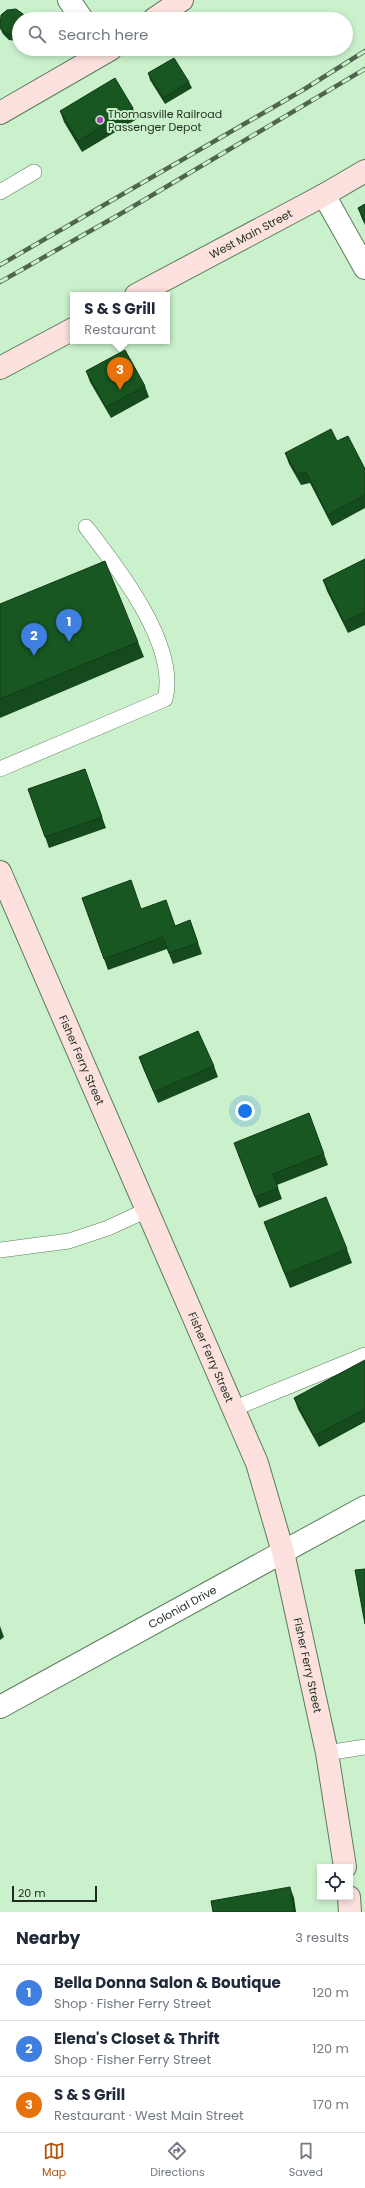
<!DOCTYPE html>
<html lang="en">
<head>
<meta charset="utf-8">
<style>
	:root { --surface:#fff; --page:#f2f2f3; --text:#1f2937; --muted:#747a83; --line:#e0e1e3; --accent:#b45309 }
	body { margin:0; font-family:Poppins,sans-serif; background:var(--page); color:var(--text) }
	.controls { position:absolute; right:12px; bottom:12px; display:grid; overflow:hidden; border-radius:0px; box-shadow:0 2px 6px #0003 }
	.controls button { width:36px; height:36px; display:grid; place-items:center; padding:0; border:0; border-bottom:1px solid var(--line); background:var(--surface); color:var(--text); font:20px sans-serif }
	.scale { position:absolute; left:12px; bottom:10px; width:85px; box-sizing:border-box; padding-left:4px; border:2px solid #1d2c1e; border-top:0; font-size:11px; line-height:14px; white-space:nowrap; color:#1d2c1e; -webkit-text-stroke:3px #cbf1cc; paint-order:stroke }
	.you { position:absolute; left:245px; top:1111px; width:14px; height:14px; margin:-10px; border:3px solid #fff; border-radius:50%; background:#1a73e8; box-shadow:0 0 0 6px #1a73e833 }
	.badge { display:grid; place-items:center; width:26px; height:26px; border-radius:50%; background:var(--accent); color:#fff; font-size:13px; font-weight:700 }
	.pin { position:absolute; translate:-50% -33px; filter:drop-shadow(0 1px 2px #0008) }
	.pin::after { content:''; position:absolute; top:21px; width:14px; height:12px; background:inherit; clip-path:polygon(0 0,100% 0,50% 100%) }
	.popup { position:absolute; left:70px; top:292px; width:100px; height:52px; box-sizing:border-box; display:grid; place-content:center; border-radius:0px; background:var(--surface); filter:drop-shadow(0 1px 3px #0005); font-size:13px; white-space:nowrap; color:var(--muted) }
	.popup b { font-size:15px; color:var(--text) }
	.popup::after { content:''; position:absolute; left:50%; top:100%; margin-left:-8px; border:8px solid transparent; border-top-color:var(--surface) }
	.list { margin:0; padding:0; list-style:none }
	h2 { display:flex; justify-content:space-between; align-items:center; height:52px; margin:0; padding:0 16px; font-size:17px }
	h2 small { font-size:13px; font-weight:400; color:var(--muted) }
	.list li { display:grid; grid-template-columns:26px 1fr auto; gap:12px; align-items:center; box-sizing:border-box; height:56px; padding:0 16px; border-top:1px solid var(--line) }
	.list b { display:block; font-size:15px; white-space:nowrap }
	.list p { margin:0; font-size:13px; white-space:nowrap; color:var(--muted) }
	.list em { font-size:13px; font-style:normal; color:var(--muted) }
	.icon { flex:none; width:22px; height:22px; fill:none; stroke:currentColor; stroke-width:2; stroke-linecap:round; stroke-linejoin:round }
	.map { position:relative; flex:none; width:365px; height:1912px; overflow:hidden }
	.search { position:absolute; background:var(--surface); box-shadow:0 2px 6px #0003; left:12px; right:12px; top:12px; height:44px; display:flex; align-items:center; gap:10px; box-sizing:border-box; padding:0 14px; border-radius:22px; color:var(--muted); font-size:15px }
	.sheet { height:220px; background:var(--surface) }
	nav { display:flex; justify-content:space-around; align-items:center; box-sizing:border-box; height:56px; border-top:1px solid var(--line); background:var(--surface); font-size:11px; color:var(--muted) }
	nav a { display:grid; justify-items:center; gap:2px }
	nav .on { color:var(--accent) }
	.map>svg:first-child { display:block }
</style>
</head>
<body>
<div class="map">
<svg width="365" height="1912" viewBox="0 0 365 1912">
	<rect width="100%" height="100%" fill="#cbf1cc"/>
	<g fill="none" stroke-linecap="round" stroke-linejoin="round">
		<defs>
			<path id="lane" d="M0,192L34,172
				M0,769L165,699C179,645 117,567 86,527
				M0,1250L69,1241L108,1228L147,1210
				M233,1409L365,1355
				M327,1753L365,1747"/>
			<g id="street">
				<path d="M69,0L82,19"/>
				<path d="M324,195L365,268"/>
				<path id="s1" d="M0,1707L365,1507"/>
			</g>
			<g id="secondary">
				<path d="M154,19L182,0"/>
				<path d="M0,113L111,49"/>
				<path id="s2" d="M136,295L324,195L365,171"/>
				<path d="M0,368L73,329"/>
				<path id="s3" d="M0,872L257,1463L283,1552L327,1753L345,1867"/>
				<path d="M349,1897L350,1912"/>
			</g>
		</defs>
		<use href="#lane" stroke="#597b5a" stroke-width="16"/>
		<use href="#street" stroke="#597b5a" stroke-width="24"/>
		<use href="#secondary" stroke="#597b5a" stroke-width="24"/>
		<use href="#lane" stroke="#fff" stroke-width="15"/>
		<use href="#street" stroke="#fff" stroke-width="22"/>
		<use href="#secondary" stroke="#fce1de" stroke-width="22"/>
		<defs>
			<path id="rail" d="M0,265L303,90L365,51
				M0,282L122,213L365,69"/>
		</defs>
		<use href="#rail" stroke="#4f6550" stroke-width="4.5"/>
		<use href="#rail" stroke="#cbf1cc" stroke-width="3" stroke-dasharray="9" stroke-linecap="butt"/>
	</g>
	<path fill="#154a1d" d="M23,14L25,19H19V40L17,41L9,40L3,34L0,28Z
		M148,73L189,82L192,88L165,104L150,80Z
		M133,108L137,119L82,152L64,122L60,111Z
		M365,204V225L362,219L358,208Z
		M86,371L145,386L149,397L111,418L90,382Z
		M337,441L365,469V508L332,526L310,483L301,485L289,464L285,453Z
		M365,559V625L348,633L327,591L323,580Z
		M0,604L138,642L144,657L0,718Z
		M85,769L106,828L49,848L28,789Z
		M82,898L175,926L190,920L202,954L173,964L167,949L108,970Z
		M139,1057L214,1066L218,1077L158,1103L143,1068Z
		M309,1113L328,1165L277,1185L282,1199L259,1208L238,1154Z
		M264,1222L347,1249L352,1263L290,1288Z
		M365,1360V1422L319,1447L298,1409L294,1398Z
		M0,1626L4,1637L0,1640Z"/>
	<path fill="#113c18" d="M19,32V40L17,41L15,35Z
		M290,1887L294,1898L296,1912H294Z"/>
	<path fill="#185622" stroke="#113c18" d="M16,9L23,14L24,19H19V32L15,35L7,34L0,28L1,15L7,10Z
		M174,58L189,82L163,98L148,73Z
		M115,78L133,108L78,141L60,111Z
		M365,204V222L358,208Z
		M125,350L145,386L106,407L86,371Z
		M331,429L337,441L348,436L365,469V495L328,515L306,472L297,474L285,453Z
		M365,559V612L344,622L323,580Z
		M105,561L138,642L0,699V604Z
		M85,769L102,817L45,837L28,789Z
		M131,880L141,909L166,900L175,926L190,920L198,943L169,953L163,937L104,959L82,898Z
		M198,1031L214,1066L154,1092L139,1057Z
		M309,1113L324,1154L273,1174L278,1188L255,1197L234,1143Z
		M326,1197L347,1249L285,1274L264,1222Z
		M365,1360V1409L314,1436L294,1398Z
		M365,1569V1624L355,1570Z
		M290,1887L294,1912H213L211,1901Z"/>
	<circle fill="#a947ae" stroke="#cbf1cc" stroke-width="1.5" cx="100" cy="120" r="4"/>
	<g text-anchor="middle" stroke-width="4" stroke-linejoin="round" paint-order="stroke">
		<g font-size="11" fill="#1d2c1e" stroke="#cbf1cc" text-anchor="start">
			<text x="108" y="118">Thomasville Railroad<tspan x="108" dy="13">Passenger Depot</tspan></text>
		</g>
		<g font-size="11" fill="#1d2c1e" stroke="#cbf1cc">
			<text dy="4" stroke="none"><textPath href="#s2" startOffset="130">West Main Street</textPath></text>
			<text dy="4" stroke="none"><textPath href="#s3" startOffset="205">Fisher Ferry Street</textPath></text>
			<text dy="4" stroke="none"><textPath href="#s3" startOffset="529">Fisher Ferry Street</textPath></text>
			<text dy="4" stroke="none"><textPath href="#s1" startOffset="208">Colonial Drive</textPath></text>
			<text dy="4" stroke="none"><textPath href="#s3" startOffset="853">Fisher Ferry Street</textPath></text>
		</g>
	</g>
</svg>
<div class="controls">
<button><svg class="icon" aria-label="locate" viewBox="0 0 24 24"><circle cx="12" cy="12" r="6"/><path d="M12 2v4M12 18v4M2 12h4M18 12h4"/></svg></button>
</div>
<div class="scale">20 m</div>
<div class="you"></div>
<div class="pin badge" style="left:69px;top:642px;background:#3f7fe0">1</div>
<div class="pin badge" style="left:34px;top:656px;background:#3f7fe0">2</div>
<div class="pin badge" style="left:120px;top:390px;background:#e8710a">3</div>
<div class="popup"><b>S &amp; S Grill</b>Restaurant</div>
<div class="search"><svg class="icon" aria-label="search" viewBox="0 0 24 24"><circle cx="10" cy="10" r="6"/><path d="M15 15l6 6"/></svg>Search here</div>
</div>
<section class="sheet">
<h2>Nearby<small>3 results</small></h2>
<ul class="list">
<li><span class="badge" style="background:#3f7fe0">1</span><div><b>Bella Donna Salon &amp; Boutique</b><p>Shop · Fisher Ferry Street</p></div><em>120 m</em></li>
<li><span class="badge" style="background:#3f7fe0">2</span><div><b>Elena's Closet &amp; Thrift</b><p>Shop · Fisher Ferry Street</p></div><em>120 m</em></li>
<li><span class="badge" style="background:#e8710a">3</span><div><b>S &amp; S Grill</b><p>Restaurant · West Main Street</p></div><em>170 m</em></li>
</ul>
</section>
<nav>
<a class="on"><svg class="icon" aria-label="map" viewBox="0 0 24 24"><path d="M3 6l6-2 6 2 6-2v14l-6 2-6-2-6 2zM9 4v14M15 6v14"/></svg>Map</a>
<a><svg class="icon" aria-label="directions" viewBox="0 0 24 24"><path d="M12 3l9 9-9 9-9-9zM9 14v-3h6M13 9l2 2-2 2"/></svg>Directions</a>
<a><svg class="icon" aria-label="saved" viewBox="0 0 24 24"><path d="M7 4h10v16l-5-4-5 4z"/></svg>Saved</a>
</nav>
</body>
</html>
